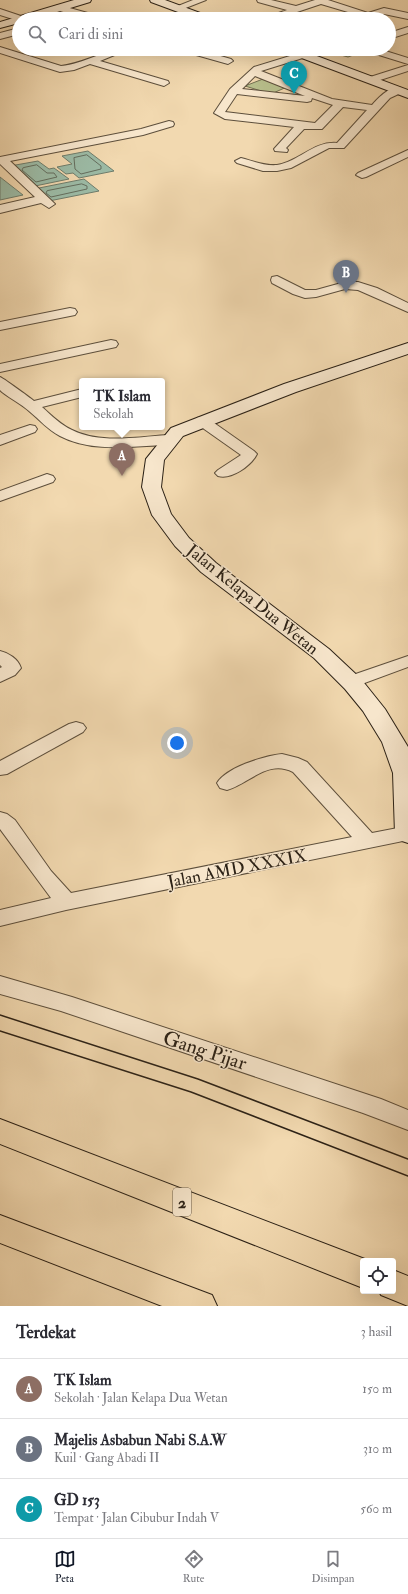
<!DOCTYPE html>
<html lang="id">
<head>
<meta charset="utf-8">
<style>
	:root { --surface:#fff; --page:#f2f2f3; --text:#2b2b33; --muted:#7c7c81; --line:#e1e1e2; --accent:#111827 }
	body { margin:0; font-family:"IM FELL Double Pica",serif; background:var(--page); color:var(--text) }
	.controls { position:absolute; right:12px; bottom:12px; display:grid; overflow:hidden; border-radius:4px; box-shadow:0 4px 16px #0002 }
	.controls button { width:36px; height:36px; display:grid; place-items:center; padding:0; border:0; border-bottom:1px solid var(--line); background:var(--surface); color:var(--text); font:20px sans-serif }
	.you { position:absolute; left:177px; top:743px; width:14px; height:14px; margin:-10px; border:3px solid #fff; border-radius:50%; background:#1a73e8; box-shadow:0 0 0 6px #1a73e833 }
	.badge { display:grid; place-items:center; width:26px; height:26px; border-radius:50%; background:var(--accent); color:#fff; font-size:13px; font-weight:700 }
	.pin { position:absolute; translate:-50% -33px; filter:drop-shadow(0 1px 2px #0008) }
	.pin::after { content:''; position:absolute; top:21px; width:14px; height:12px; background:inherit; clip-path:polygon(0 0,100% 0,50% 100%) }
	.popup { position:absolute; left:79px; top:378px; width:86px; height:52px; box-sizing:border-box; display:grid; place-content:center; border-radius:4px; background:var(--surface); filter:drop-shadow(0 1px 3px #0005); font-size:13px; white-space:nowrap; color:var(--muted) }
	.popup b { font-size:15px; color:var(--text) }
	.popup::after { content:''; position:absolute; left:50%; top:100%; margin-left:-8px; border:8px solid transparent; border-top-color:var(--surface) }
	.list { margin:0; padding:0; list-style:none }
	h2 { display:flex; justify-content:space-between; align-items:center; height:52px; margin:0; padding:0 16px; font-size:17px }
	h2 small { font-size:13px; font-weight:400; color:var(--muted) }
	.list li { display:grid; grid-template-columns:26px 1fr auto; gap:12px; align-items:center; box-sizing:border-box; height:60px; padding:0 16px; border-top:1px solid var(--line) }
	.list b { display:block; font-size:15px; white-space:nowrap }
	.list p { margin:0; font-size:13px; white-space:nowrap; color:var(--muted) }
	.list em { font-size:13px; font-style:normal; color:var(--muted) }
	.icon { flex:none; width:22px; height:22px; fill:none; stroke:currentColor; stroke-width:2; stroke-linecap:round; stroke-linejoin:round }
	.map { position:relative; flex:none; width:408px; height:1306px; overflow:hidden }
	.search { position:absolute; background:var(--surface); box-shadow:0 4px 16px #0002; left:12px; right:12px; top:12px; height:44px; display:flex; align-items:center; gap:10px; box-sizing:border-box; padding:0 14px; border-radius:22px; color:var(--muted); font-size:15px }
	.sheet { height:232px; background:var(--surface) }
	nav { display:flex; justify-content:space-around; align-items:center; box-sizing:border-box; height:56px; border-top:1px solid var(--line); background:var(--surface); font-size:11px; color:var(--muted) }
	nav a { display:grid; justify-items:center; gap:2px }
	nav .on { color:var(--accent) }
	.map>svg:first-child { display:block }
</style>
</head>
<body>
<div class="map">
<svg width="408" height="1306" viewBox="0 0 408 1306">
	<rect width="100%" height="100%" fill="#f2d9b0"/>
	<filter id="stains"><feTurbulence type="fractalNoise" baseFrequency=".005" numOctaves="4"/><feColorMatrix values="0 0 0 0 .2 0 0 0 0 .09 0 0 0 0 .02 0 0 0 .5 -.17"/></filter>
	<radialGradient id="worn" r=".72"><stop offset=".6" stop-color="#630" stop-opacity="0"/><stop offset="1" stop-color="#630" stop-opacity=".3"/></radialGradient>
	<path fill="#b8c08d" stroke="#727052" d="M319,49H356L364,51L348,57Z
		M263,79L289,86L271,94L245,86Z"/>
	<path fill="#9cbba6" stroke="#6f7d6c" d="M88,151L114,171L79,178L73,173L66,174L57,167L72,164L62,156Z
		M38,161L49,169L54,168L69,179L35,186L10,166Z
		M0,177L23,195L0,200Z
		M84,179L99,191L49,201L34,189Z"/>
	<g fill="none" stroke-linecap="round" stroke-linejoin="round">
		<path stroke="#646e5e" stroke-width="1" d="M87,155L101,166V169L81,174L75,169L74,158Z
			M37,165L47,173H54L57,177L36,182L22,170L23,168Z
			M82,184L87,186V189L51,197L46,193L47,191Z"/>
		<defs>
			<path id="street" d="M193,0H206L178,11L173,8Z
				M257,0H271L296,6L315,0H328L368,13L384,8L408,13V19L384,14L365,19H350L358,15L321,4L276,19H262L287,10L258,2Z
				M59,5L102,17L104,19H89L56,10V6Z
				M0,9L24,17L26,19H19V21L0,15Z
				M408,27V33L389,39V33Z
				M19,28V34L0,39V33Z
				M0,47L61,66C84,64 104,49 129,49L100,61L168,81L169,83L164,86L90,64L74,70L60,72L0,53Z
				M180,49H196L231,59L233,61L228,64L182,51Z
				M364,49H379L408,58V64L366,51Z
				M303,52L306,53L308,55L306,57L261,71L332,99L372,105C379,97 395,80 405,91L390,98L344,148H329L291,168L277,171H263L237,163L235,161L241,158C253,161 264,166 277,165C299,162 313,141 337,143L367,110L343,107L322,129H304L286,148L288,150L287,152L275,151L274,149L294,127L225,119L214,113L230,89L254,67ZM255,76L305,96L242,89ZM237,94L307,102L311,101L312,98L333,105L315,123L225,112Z
				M408,65V71L371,83L366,80L367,78Z
				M169,121L173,122L174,124L173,126L143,135L10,161L55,204L49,208L41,203L0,213V205L35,197L0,164V157L141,129Z
				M408,150V157L366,177L362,178L356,175L358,173Z
				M277,276L305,290H316L345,282H358L377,288L408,303V312L358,290L345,289L316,297L305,298L293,294L272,283L271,280L272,277Z
				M70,308L75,309L77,312L75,315L0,330V322Z
				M111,340L116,341L118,344L116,347L0,372V364Z
				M0,377C3,378 29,397 34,401L82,389V397L42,407C52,416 61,425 72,430C99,444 137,437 167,435L172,437L175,440L172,443L167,445C133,446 92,453 60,436C48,430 40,420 29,411C21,404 11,399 2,392L0,390Z
				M202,417L207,418L254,451L257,454C251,466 231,480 218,476L215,473L218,470L241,455L197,424L195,421L197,418Z
				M30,425L35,426L37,429L35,432L0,445V435Z
				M47,474L53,476L55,479L53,482L0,501V491Z
				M0,651C9,653 18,659 21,668L15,675L0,682V668L2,667L0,665Z
				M408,656V667L351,688L344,686L342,682L344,678Z
				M76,722L83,724L86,728L83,732L7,774L0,775V761L69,724Z
				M282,754L298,758L307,762L372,833L408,826V840L66,910L0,926V910L51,898L0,829V812L7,814L15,820L51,871L71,893L352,837L293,772C268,759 250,783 227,790L220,788L217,783C227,767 264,756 282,754Z
				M0,976L72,997L381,1099L408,1110V1130L363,1113L61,1011L0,994Z"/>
			<path id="secondary" d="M74,0H91L90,2L34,19H19V23L0,28V22Z
				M150,0H165L211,17L213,19H197L151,2Z
				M281,49H298L408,90V98L283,51Z
				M408,343V354L296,392L183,436L164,460L161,487L171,514L189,538L216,563L329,649L361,679L385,709L408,747V843L399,840L395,834L393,773L382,742L363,711L345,689L314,658L201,572L175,546L152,515L142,487L146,459L171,428L284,384Z"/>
			<path id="highway" d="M0,1119L370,1261H363V1288L0,1144Z
				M0,1215L212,1295L217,1306H162L0,1243Z
				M393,1270L408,1276V1306L381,1295L379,1291H393Z"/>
		</defs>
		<use href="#street" stroke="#5d4f3c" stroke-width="2"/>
		<use href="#secondary" stroke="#2b2116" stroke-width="2"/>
		<use href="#highway" stroke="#2b2116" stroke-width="2"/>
		<use href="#street" fill="#f7e6cc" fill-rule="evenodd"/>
		<use href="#secondary" fill="#f7e6cc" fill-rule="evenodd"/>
		<use href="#highway" fill="#f2d9b0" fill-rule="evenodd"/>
		<path stroke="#2b2116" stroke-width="1.5" d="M0,1015L198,1079L408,1159
			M0,1031L191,1092L408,1176"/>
	</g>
	<g text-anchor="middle" stroke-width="3" stroke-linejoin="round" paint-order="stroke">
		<rect fill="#f7e6cc" stroke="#685c4d" stroke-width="1" x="173" y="1188" width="18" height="28" rx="3"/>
		<g font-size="16" font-weight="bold" fill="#2b2116">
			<text x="182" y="1208">2</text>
		</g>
		<g font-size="17" fill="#2b2116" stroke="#f7e6cc">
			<text transform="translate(253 599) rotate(39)" y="6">Jalan Kelapa Dua Wetan</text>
			<text transform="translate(237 868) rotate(-11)" y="6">Jalan AMD XXXIX</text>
		</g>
		<g font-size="20" fill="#2b2116" stroke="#f7e6cc">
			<text transform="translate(205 1050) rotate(18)" y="7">Gang Pijar</text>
		</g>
	</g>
	<rect width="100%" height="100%" filter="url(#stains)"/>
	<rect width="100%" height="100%" fill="url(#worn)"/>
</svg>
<div class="controls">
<button><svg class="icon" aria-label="locate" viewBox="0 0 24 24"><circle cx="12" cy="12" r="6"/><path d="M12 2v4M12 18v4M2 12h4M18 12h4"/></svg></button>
</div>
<div class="you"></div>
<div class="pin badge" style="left:122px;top:476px;background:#8d6e63">A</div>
<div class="popup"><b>TK Islam</b>Sekolah</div>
<div class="pin badge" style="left:346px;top:293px;background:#6b7280">B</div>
<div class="pin badge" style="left:294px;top:94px;background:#0f9aa8">C</div>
<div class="search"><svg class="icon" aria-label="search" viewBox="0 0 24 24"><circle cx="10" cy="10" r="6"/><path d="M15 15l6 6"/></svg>Cari di sini</div>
</div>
<section class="sheet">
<h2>Terdekat<small>3 hasil</small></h2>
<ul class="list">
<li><span class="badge" style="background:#8d6e63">A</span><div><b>TK Islam</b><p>Sekolah · Jalan Kelapa Dua Wetan</p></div><em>150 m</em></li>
<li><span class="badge" style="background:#6b7280">B</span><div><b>Majelis Asbabun Nabi S.A.W</b><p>Kuil · Gang Abadi II</p></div><em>310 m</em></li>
<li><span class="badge" style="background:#0f9aa8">C</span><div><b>GD 153</b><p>Tempat · Jalan Cibubur Indah V</p></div><em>560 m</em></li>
</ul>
</section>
<nav>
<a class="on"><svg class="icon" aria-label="map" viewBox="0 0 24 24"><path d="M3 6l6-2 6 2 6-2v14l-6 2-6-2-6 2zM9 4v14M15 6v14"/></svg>Peta</a>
<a><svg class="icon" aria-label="directions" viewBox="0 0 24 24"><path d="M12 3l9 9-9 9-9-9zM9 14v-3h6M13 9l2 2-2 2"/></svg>Rute</a>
<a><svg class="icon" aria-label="saved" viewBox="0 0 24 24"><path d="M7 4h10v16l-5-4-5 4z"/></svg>Disimpan</a>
</nav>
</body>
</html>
